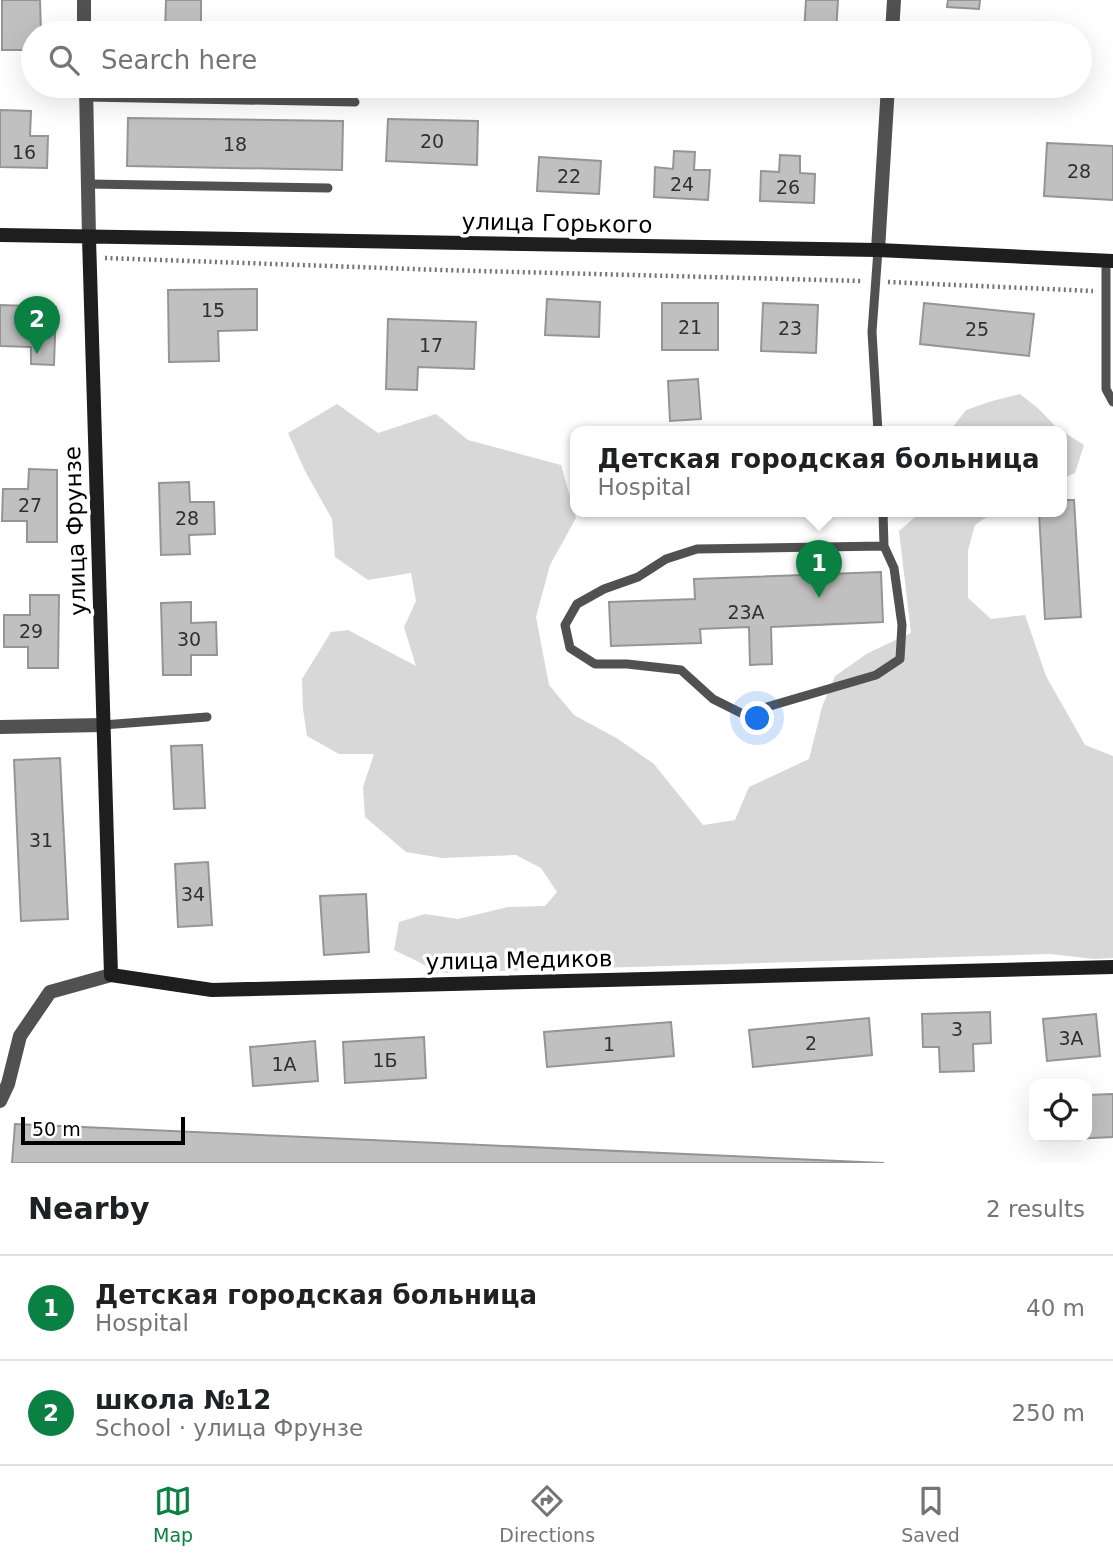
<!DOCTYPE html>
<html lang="en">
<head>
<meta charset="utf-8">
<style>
	:root { --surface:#fff; --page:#f2f2f2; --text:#202124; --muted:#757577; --line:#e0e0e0; --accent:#0b8043 }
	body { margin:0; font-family:"DejaVu Sans",sans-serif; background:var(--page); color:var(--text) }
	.controls { position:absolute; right:21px; bottom:21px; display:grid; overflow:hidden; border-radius:14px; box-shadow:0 7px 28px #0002 }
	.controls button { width:63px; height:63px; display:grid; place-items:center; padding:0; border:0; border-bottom:2px solid var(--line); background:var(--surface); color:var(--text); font:35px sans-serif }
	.scale { position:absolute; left:21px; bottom:18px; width:164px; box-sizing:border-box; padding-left:7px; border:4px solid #000; border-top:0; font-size:19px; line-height:24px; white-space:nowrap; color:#000; -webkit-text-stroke:5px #fff; paint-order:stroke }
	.you { position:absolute; left:758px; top:719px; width:24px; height:24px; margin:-18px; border:5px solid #fff; border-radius:50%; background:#1a73e8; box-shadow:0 0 0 10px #1a73e833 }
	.badge { display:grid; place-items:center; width:46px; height:46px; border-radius:50%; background:var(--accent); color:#fff; font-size:23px; font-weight:700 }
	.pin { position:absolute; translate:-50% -58px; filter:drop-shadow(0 2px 4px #0008) }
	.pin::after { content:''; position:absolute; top:37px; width:24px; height:21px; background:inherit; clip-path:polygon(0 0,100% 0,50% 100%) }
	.popup { position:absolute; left:570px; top:426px; width:497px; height:91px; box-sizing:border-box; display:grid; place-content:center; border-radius:14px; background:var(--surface); filter:drop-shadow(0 2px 5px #0005); font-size:23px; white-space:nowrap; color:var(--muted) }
	.popup b { font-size:26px; color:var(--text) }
	.popup::after { content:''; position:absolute; left:50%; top:100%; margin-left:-14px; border:14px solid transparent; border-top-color:var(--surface) }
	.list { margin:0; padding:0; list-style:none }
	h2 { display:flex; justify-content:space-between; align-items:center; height:91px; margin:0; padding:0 28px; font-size:30px }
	h2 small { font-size:23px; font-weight:400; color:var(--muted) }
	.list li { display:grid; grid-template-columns:46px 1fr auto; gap:21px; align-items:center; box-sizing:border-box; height:105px; padding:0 28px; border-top:2px solid var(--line) }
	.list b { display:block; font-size:26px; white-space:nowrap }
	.list p { margin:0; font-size:23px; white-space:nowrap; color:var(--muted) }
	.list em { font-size:23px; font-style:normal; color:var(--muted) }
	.icon { flex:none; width:38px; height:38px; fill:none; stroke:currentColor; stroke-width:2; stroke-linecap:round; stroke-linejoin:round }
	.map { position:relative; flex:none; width:1113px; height:1163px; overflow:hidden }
	.search { position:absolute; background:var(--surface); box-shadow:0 7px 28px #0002; left:21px; right:21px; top:21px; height:77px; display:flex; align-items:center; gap:18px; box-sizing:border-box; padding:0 24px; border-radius:38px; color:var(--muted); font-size:26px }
	.sheet { height:301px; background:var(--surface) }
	nav { display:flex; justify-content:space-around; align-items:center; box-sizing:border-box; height:98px; border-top:2px solid var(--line); background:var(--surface); font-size:19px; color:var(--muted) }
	nav a { display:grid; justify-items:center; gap:4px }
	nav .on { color:var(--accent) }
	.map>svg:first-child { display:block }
</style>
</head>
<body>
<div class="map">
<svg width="1113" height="1163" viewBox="0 0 1113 1163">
	<rect width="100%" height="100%" fill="#fff"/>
	<path fill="#d8d8d8" d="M1020,394L1039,409L1057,428L1084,445L1075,473L1062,479V432H949L966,410L992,401Z
		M337,404L378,433L436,414L468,440L561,465L576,518L550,565L536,617L549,685L574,715L618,739L654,764L703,825L735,820L749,787L809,759L822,707L835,676L868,653L911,633L899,531L921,512H994L975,525L968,550V598L991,619L1025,615L1046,676L1085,745L1113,756V958L1094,959L1050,954L438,973L419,962L394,950L399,922L425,914L458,919L508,907L545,906L557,892L541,868L516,855L442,858L406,852L365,817L363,787L374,754H339L307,736L303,709L302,679L331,632L348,630L416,666L404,627L416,601L411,573L368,580L335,557L332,519L305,471L288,433Z"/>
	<path fill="#c0c0c0" stroke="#959595" stroke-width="2" d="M2,0H40L41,33H33V50H2Z
		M166,0H201V33H165Z
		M806,0H838L836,33H804Z
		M948,0H980L979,9L947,7Z
		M0,110L31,111L30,136H48L47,168L0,167Z
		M128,118L343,121L342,170L127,166Z
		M388,119L478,121L477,165L386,161Z
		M1047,143L1113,146V200L1044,196Z
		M674,151L695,152L694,170H710L708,200L654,197L655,167L673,169Z
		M780,155L800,156V173L815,174L814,203L760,201L761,171L779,172Z
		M539,157L601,161L599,194L537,191Z
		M257,289V330L218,331L219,361L169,362L168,290Z
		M547,299L600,302L599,337L545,335Z
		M662,303H718V350H662Z
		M763,303L818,305L816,353L761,351Z
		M924,303L1034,314L1029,356L920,344Z
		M0,305L56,307L54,365L31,364V347L0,346Z
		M388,319L476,322L474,369L418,367L417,390L386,389Z
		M698,379L701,419L670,421L668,381Z
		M29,469L57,470V542H27V521H2L3,489H28Z
		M189,482L190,502H214L215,534L189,535L190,554L161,555L159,483Z
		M1062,500H1074L1081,617L1045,619L1039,512H1062Z
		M881,572L883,622L771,627L772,664L750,665L749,627L700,629L701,643L611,646L609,602L695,599L694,579Z
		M30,595H59L58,668H28V647H4V615H30Z
		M191,602V623L216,622L217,655H191V675H163L161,603Z
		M202,745L205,808L174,809L171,746Z
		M60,758L68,919L21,921L14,760Z
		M208,862L212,925L178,927L175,864Z
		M366,894L369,952L324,955L320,896Z
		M990,1012L991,1043L973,1044L974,1071L940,1072L939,1047H923L922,1014Z
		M1096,1014L1100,1056L1047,1061L1043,1019Z
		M869,1018L872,1055L753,1067L749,1030Z
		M671,1022L674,1056L547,1067L544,1032Z
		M424,1037L426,1078L345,1083L343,1042Z
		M315,1041L318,1081L253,1086L250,1047Z
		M1113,1094V1137L1052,1140V1137H1087V1095Z
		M15,1124L884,1163H12Z"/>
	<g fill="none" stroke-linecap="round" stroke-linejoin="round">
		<path stroke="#737373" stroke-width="4.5" stroke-dasharray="2 3.5" stroke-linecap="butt" d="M105,258L441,270L862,281
			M888,282L1093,291"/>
		<path stroke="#515151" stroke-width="9" d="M86,97L355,102
			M88,184L328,188
			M878,250L872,332L878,432
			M1106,260V389L1113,402
			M883,512L884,546L894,568L902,625L900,659L876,675L743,714L713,699L681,670L627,664H595L570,648L565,625L577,604L604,589L638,577L666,559L697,549L884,546
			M103,725L207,717"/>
		<path stroke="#515151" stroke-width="14" d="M84,0V33
			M892,33L894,0
			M86,86L89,238
			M878,250L888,86
			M0,727L103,725
			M0,1101L8,1084L20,1036L50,992L111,975"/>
		<path stroke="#1e1e1e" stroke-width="14" d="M0,235L878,250L1113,261
			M89,238L111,975L212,990L1113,967"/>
	</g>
	<g text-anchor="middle" stroke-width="7" stroke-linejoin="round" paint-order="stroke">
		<g font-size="19" fill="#303030">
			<text x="432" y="148">20</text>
			<text x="235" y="151">18</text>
			<text x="24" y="159">16</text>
			<text x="1079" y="178">28</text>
			<text x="569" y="183">22</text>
			<text x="682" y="191">24</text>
			<text x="788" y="194">26</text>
			<text x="213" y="317">15</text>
			<text x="690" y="334">21</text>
			<text x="790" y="335">23</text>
			<text x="977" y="336">25</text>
			<text x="431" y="352">17</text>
			<text x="30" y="512">27</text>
			<text x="187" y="525">28</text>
			<text x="746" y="619">23А</text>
			<text x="31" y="638">29</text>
			<text x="189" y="646">30</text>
			<text x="41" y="847">31</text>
			<text x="193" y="901">34</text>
			<text x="957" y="1036">3</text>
			<text x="1071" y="1045">3А</text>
			<text x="811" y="1050">2</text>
			<text x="609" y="1051">1</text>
			<text x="385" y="1067">1Б</text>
			<text x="284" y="1071">1А</text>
		</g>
		<g font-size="23" fill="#000" stroke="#fff">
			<text transform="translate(557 223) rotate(1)" y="8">улица Горького</text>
			<text transform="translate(75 531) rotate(-92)" y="8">улица Фрунзе</text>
			<text transform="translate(519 960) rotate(-1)" y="8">улица Медиков</text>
		</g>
	</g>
</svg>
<div class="controls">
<button><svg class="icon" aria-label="locate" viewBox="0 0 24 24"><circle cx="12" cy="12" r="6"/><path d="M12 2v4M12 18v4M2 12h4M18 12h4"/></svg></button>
</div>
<div class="scale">50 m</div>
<div class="you"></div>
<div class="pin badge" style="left:819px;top:598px">1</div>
<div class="popup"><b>Детская городская больница</b>Hospital</div>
<div class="pin badge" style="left:37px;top:354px">2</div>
<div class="search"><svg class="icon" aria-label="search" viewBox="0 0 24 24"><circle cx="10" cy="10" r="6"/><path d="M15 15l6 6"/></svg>Search here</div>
</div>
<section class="sheet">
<h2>Nearby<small>2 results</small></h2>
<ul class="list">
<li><span class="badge">1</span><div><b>Детская городская больница</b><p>Hospital</p></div><em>40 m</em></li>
<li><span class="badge">2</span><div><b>школа №12</b><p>School · улица Фрунзе</p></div><em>250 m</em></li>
</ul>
</section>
<nav>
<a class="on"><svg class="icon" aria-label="map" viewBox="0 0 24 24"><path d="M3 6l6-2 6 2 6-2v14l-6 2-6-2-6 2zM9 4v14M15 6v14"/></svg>Map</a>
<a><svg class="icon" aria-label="directions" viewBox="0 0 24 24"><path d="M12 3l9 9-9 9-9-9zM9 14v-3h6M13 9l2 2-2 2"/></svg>Directions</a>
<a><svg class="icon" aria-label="saved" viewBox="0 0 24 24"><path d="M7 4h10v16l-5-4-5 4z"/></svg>Saved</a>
</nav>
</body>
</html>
